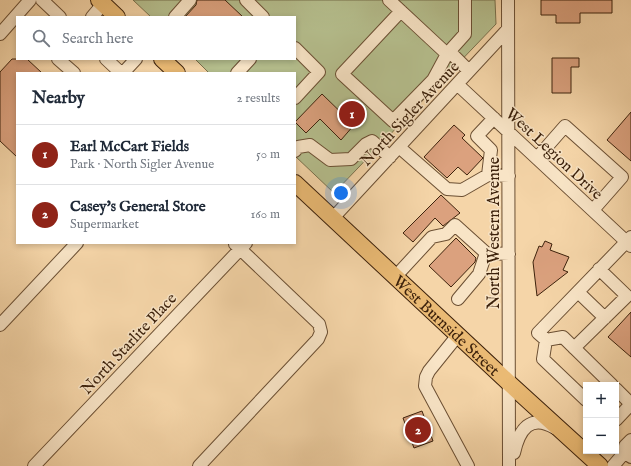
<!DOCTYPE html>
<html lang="en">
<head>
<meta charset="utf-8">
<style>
	:root { --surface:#fff; --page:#f2f2f3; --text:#1f2937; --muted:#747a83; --line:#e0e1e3; --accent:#8f2418 }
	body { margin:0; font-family:"IM FELL English",serif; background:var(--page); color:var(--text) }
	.controls { position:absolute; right:12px; bottom:12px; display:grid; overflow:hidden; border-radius:0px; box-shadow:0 2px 6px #0003 }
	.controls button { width:36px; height:36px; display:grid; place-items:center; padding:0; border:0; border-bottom:1px solid var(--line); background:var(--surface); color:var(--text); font:20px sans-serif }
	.you { position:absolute; left:341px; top:193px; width:14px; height:14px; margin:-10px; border:3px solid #fff; border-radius:50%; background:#1a73e8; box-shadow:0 0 0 6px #1a73e833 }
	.badge { display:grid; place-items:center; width:26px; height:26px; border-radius:50%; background:var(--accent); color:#fff; font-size:13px; font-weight:700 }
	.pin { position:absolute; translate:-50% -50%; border:2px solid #fff; box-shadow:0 1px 4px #0006 }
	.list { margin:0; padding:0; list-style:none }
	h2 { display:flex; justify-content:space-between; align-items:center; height:52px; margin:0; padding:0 16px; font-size:17px }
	h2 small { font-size:13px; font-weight:400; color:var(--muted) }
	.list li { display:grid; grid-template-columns:26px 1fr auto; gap:12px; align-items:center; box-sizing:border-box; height:60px; padding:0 16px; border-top:1px solid var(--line) }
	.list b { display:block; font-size:15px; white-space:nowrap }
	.list p { margin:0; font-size:13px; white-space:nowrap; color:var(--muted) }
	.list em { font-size:13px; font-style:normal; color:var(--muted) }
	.icon { flex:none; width:22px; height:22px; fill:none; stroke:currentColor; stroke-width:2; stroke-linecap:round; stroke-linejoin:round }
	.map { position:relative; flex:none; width:631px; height:466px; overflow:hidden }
	.search { position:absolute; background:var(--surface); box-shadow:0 2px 6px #0003; left:16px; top:16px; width:280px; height:44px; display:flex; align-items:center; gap:10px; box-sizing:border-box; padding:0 14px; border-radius:0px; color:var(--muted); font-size:15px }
	.panel { position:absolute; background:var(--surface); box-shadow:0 2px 6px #0003; left:16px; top:72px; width:280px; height:172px; border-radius:0px }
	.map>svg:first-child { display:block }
</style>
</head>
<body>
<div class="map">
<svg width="631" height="466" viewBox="0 0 631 466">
	<rect width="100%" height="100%" fill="#f5d5a8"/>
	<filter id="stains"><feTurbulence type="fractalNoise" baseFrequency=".005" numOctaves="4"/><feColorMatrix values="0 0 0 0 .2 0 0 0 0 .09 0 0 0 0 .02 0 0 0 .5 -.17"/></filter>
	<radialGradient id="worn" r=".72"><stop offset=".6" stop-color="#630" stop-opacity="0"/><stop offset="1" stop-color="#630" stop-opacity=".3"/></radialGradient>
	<path fill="#b5be8d" stroke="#79704c" d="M133,0H495L496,24L334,193L295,156V73H209L195,59H295V17H151Z"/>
	<path fill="#dba17e" stroke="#3d220c" d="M197,0H225L243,17H185L196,5Z
		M541,0H612V13H580V23H556V15H541Z
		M552,58H579V67H571V93H552Z
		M12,59H27L42,73H17V157L0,141V72Z
		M322,94L354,125L341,140L320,119L306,133L295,122Z
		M631,112V161L607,140Z
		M454,125L465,135L462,138L483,158L467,175L458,167L447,178L424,157Z
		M441,195L460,213L443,226L435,218L413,242L403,233Z
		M456,238L476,258L475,262L451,287L429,266Z
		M545,241L552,244L550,250L569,257L563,270L568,272L537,296L533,262L539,246L542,247Z
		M631,312V357L608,337Z
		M422,411L433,441L414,448L403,418Z"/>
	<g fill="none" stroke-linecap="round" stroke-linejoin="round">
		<defs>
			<path id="minor" d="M42,0L60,17
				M246,0L263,17
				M389,0L447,54L465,34V0
				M508,0L509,466
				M401,11L342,74L393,121L433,80L447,54
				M92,17L103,4
				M175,17L190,0
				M0,34L30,0
				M295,48L319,72L295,98
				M449,51L469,71
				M58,59L74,73
				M106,59L121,73
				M123,73L136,59
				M237,73L250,59
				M457,84L631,246
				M399,147L447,189L462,190L488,175L509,176
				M295,151L298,147L310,145L330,160L351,159L366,144L372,141L390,157
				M537,158L565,126L622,177L593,210
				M488,175L491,150L477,136L494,118
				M333,218L508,29
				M396,276L432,237L446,234L455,225L486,253L509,254
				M578,292L605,318
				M458,299L479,274L486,253
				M0,325L77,243
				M458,335L429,371L426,377L425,386L468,466
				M546,340L538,333L631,237
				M574,348L627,296L599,269
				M616,389L631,404
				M586,400L543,359L546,340L563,337L612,385
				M616,420L631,404
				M625,452V446L631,440
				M514,453C519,430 530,413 555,428
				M34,466L246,243
				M199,466L318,339L321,332L319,324L235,244
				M613,466L625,452L631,457"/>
			<g id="major">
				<path d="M99,0L117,17"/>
				<path d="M162,59L177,73"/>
				<path id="s1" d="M295,183L509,383L600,466"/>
			</g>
		</defs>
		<use href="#minor" stroke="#6b4f33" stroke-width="14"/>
		<use href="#major" stroke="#3d220c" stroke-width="18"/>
		<use href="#minor" stroke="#f8e4c6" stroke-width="12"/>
		<use href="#major" stroke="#eaba74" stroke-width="16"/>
	</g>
	<g text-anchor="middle" stroke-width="3" stroke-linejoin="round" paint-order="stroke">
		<g font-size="16" fill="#3d220c" stroke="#f8e4c6">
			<text transform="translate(409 113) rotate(-47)" y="6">North Sigler Avenue</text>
			<text transform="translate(555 153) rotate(43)" y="6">West Legion Drive</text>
			<text transform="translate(493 233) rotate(-90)" y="6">North Western Avenue</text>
			<text dy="6" stroke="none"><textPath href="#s1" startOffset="208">West Burnside Street</textPath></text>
			<text transform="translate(128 343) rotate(-47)" y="6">North Starlite Place</text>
		</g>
	</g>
	<rect width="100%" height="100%" filter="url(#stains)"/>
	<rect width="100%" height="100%" fill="url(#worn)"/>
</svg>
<div class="controls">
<button>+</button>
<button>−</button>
</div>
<div class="you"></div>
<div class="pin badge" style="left:352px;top:114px">1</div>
<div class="pin badge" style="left:418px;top:430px">2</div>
<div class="search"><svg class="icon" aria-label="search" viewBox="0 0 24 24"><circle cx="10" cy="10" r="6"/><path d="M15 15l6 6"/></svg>Search here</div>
<section class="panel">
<h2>Nearby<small>2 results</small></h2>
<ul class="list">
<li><span class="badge">1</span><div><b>Earl McCart Fields</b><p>Park · North Sigler Avenue</p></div><em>50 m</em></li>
<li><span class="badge">2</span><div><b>Casey's General Store</b><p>Supermarket</p></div><em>160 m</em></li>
</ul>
</section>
</div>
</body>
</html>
